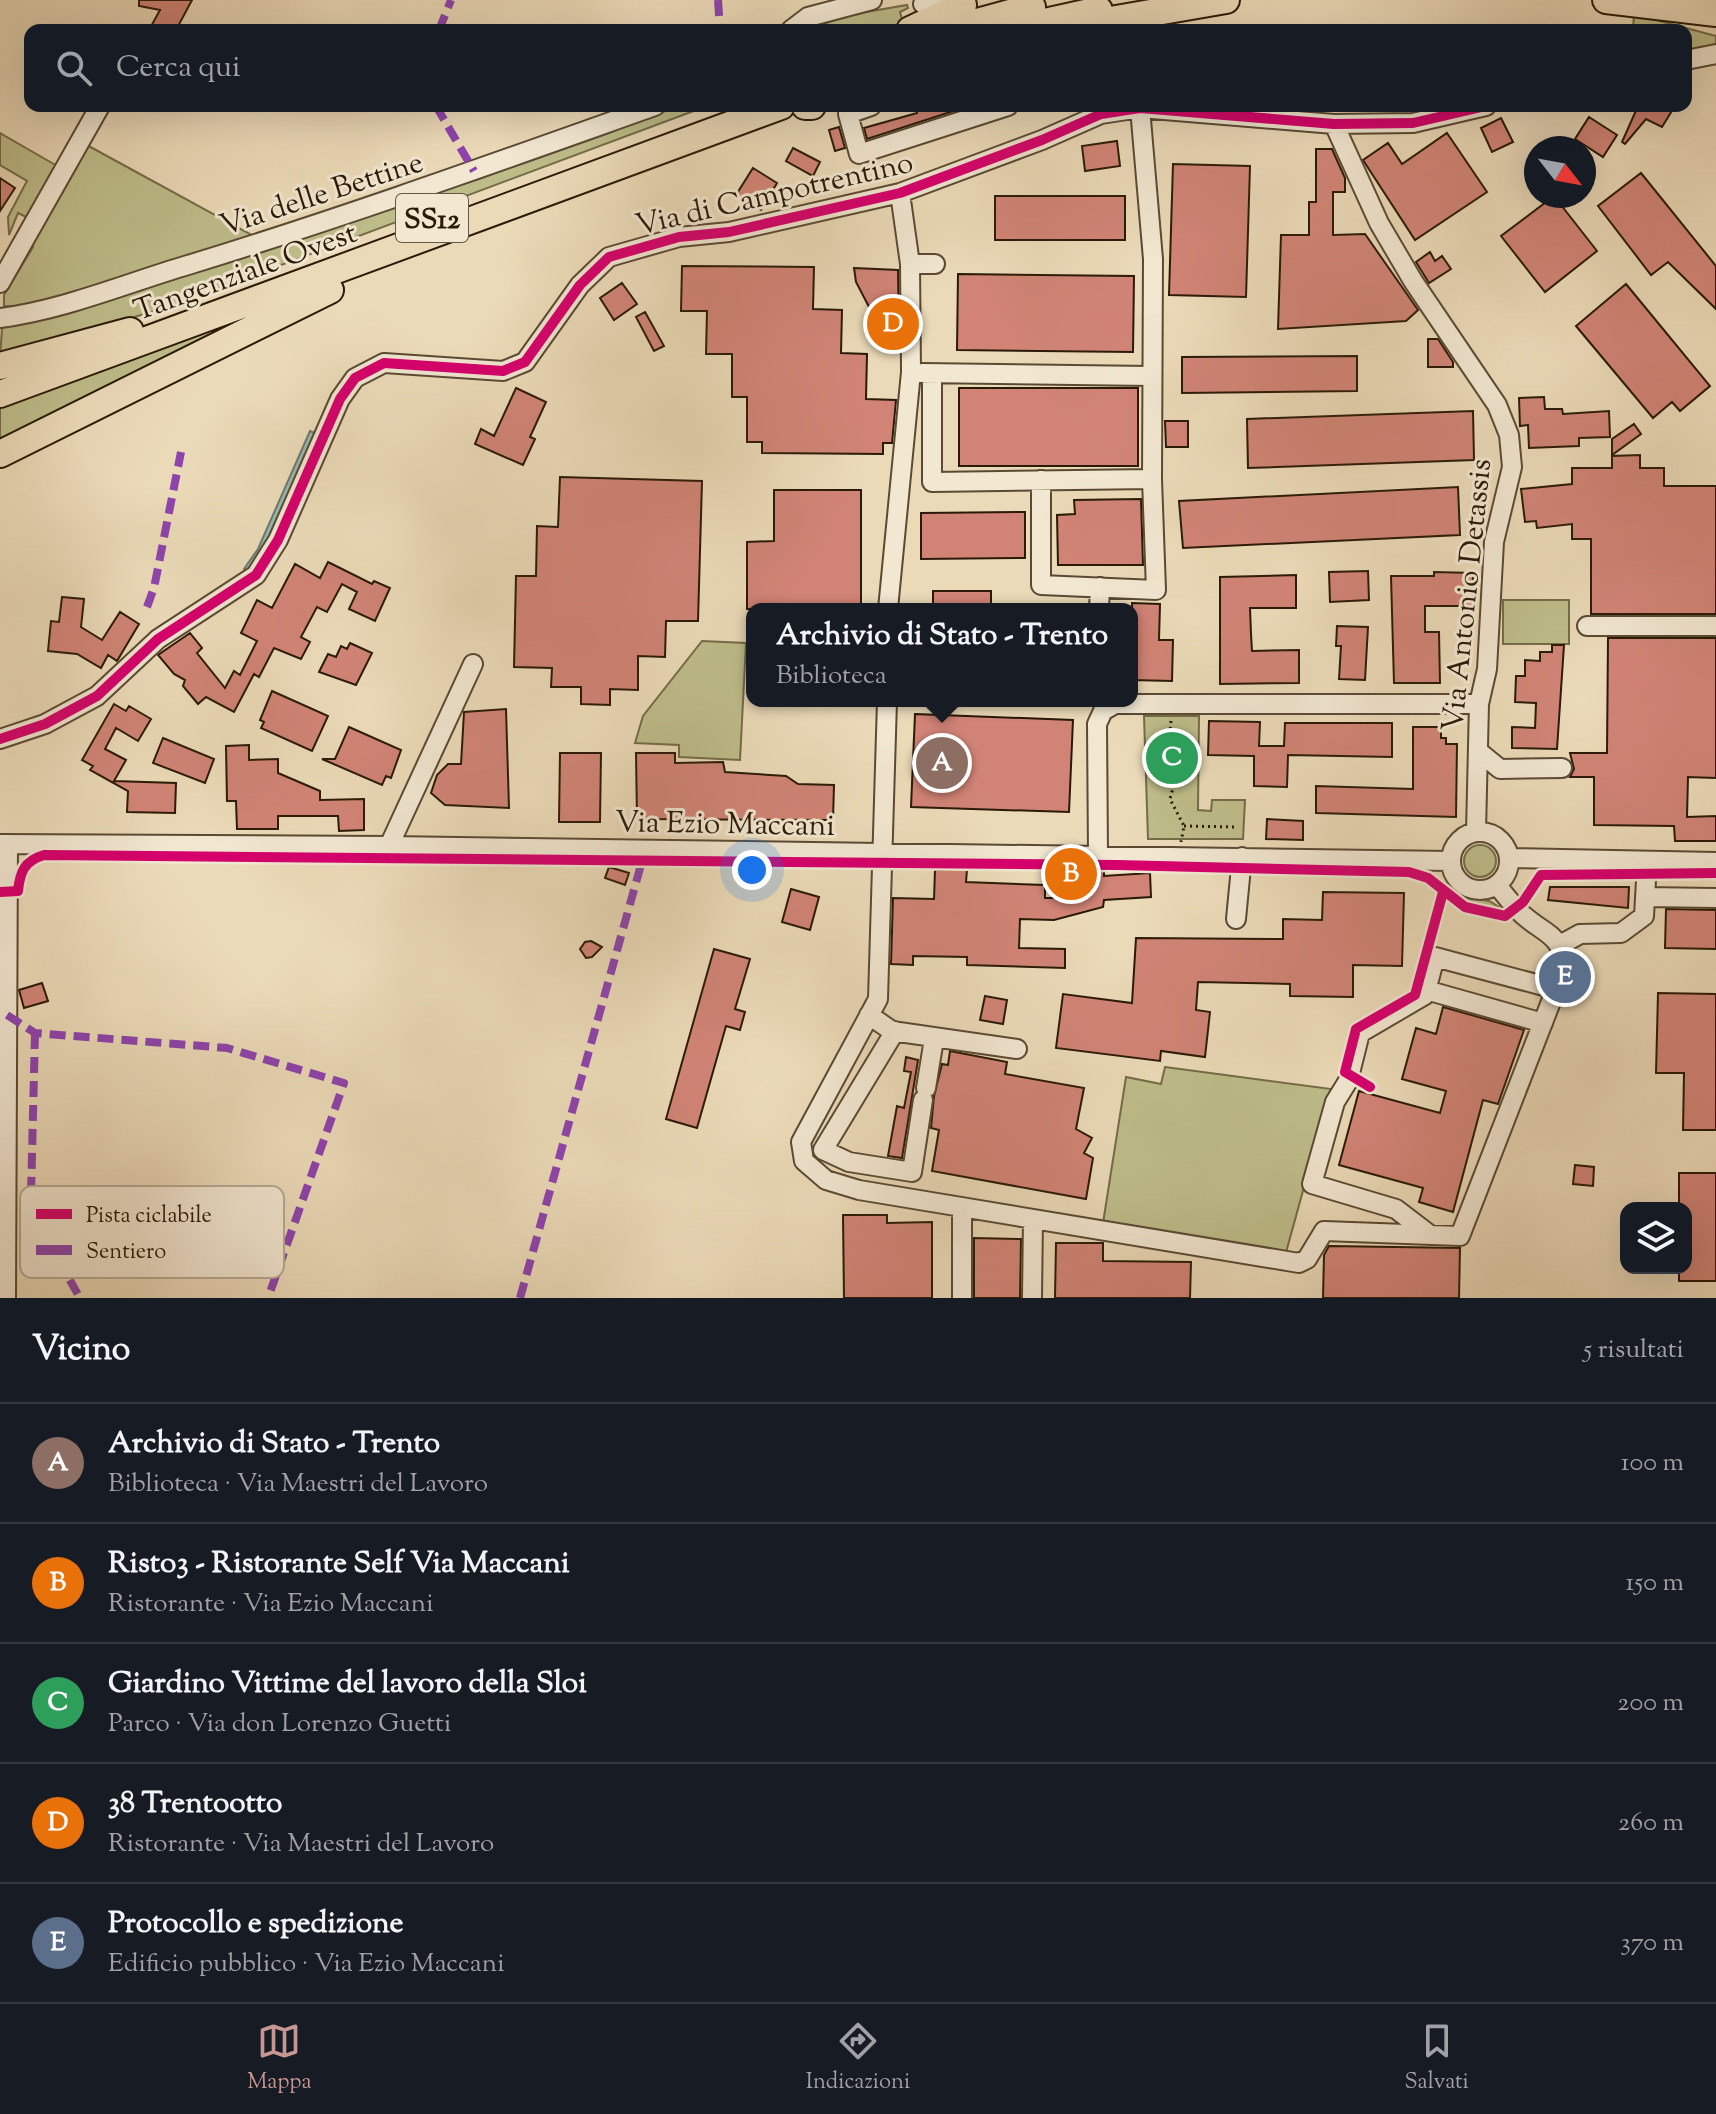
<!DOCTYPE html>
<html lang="it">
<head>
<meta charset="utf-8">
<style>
	:root { --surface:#171b24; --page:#242831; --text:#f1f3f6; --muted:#9ea1a6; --line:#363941; --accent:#c59692 }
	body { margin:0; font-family:"Sorts Mill Goudy",serif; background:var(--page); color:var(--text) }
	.controls { position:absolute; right:24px; bottom:24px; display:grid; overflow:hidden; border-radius:16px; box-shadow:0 8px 32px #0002 }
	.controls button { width:72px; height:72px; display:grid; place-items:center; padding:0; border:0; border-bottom:2px solid var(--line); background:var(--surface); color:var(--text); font:40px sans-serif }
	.compass { position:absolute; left:1524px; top:136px; width:72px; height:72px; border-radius:50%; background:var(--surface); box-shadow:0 8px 32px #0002; rotate:121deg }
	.you { position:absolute; left:752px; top:870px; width:28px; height:28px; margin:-20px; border:6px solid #fff; border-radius:50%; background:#1a73e8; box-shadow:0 0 0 12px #1a73e833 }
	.badge { display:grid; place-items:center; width:52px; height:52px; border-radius:50%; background:var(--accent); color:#fff; font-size:26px; font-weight:700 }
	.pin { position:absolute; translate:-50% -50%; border:4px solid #fff; box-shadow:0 2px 8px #0006 }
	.popup { position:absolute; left:746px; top:603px; width:392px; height:104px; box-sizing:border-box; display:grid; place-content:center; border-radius:16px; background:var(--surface); filter:drop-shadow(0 2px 6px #0005); font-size:26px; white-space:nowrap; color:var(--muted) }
	.popup b { font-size:30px; color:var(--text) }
	.popup::after { content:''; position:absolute; left:50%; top:100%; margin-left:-16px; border:16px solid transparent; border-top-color:var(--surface) }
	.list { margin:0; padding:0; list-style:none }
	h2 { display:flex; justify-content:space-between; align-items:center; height:104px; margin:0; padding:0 32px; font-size:34px }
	h2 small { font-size:26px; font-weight:400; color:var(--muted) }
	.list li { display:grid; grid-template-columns:52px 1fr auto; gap:24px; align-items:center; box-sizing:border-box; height:120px; padding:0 32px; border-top:2px solid var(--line) }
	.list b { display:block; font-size:30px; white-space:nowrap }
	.list p { margin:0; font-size:26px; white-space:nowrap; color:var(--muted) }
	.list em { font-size:26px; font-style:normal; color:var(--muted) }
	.icon { flex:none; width:44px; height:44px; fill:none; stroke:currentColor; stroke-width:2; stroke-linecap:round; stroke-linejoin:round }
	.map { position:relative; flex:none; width:1716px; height:1298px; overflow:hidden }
	.search { position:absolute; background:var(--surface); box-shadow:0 8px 32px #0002; left:24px; right:24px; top:24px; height:88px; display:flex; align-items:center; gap:20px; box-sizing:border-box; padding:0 28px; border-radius:16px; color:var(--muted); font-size:30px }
	.sheet { height:704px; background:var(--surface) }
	nav { display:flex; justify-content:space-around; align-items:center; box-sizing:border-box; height:112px; border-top:2px solid var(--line); background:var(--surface); font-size:22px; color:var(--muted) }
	nav a { display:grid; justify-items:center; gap:4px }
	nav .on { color:var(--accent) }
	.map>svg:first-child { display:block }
</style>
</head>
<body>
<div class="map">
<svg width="1716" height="1298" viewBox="0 0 1716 1298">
	<rect width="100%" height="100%" fill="#ebdab8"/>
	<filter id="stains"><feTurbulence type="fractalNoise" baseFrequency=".0025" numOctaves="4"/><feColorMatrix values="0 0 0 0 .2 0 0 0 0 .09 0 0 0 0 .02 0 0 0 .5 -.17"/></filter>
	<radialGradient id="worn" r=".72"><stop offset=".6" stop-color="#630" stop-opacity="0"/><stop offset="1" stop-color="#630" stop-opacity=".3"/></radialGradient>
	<path fill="#bebd8a" stroke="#746c48" stroke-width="2" d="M907,5L908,8L900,12L904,26L893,30H805L849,15Z
		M1634,14L1716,36V45L1686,52V30H1633Z
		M679,106H707L174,305L0,358L2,328L479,179Z
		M0,133L59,167L30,219L18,213L9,235L8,217L27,181L0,165Z
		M85,144L257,238L27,307L4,306V295L33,247L27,244Z
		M319,287L0,443V407Z
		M1503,600H1569V644H1503Z
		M702,641L746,643L740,760L679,757V745L635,743L643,716Z
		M1144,716H1199L1198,810L1211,811L1212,800H1245L1243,839H1148Z
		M1464 861a16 16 0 1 1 32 0a16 16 0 1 1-32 0Z
		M1442,881L1463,895L1489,901L1504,910L1463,900Z
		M1165,1067L1331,1089L1285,1256L1103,1223L1126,1077L1161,1084Z"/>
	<path fill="#98bab3" stroke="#6c7a6e" stroke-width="2" d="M310,431L317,434L266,549L249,573L244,569L258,549Z"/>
	<path fill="#d18476" stroke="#2a1a07" stroke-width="2" d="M139,0H192L176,30H149L160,10L139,6Z
		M915,106H969L867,139L864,128L917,113Z
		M1638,106L1673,109L1662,127L1646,119L1625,144L1622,142Z
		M1589,117L1617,135L1603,157L1575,139Z
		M1501,118L1513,142L1492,152L1481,128Z
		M839,127L845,148L835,151L829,130Z
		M1447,133L1487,192L1415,240L1363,160L1388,143L1402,164Z
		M1117,141L1120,166L1085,171L1082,146Z
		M793,148L820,162L813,176L786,161Z
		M1316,149H1332L1345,178V192H1333V235L1365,234L1418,310L1406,321L1278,329L1281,235H1309V202H1316Z
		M1173,164L1250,166L1246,297L1169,295Z
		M753,168L777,183L761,210L736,195Z
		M1641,173L1716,266V309L1668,262L1651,275L1598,206Z
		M0,178L15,188L0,211Z
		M995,196H1125V240H995Z
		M1554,196L1597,251L1545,292L1501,236Z
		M1430,252L1435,261L1442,256L1451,269L1429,283L1416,262Z
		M682,266L814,267L813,309L842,310L841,353L867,354L866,399L896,400L892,443H883V454L762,453V442H747V397H732V354H706L707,311H681Z
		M854,268L898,270L899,329L881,330L856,282Z
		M958,274L1134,276L1133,352L957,350Z
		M622,283L637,304L614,320L600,298Z
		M1626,284L1710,386L1680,411L1672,402L1653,418L1576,326Z
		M645,312L664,346L654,351L636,317Z
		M1428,339H1438L1453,362V367H1428Z
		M1357,356V391L1182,393V357Z
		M516,388L546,402L530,437L535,439L523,465L475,444L481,429L494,436Z
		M959,388H1138V466H959Z
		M1544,397L1545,409H1562L1563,414L1609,411L1610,437L1579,438V446L1529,448L1528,425L1520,426L1519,398Z
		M1473,411L1474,460L1248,468L1247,419Z
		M1165,421H1188V447H1166Z
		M1634,424L1641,434L1612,455V439Z
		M1640,455V468H1664V486H1716V614H1591V539H1572V524L1537,528L1536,521L1525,522L1521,489L1572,484V468H1612V456Z
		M560,477L702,481L698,621H666L665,657L638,656V690L610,689V705L581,704V687H551L552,668L514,667L516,576H536L537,526L558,527Z
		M1458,487L1460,535L1183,548L1179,501Z
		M774,490H861V609H747V542L774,541Z
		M1141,499L1143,565H1058L1057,515L1075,514L1074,500Z
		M1025,512V558L921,559V513Z
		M328,562L372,584L374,581L390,588L375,621L349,609L357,592L342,584L327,612L317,607L301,637L310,642L301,659L274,648L259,677L254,674L234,712L206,697L198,704L183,686L185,680L174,674L158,655L190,633L202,648L197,653L225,688L234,671L240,675L257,641L241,633L257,600L272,608L295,564L320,578Z
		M1368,571L1369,600L1330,602L1329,572Z
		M1434,572L1473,573V606H1425V632H1439L1440,683H1394L1391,576H1434Z
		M1296,575V608H1250L1251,634L1252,651L1299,650V683L1220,684V577Z
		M933,591H991V609H933Z
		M62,597L84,599L81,627L102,640L120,612L139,624L117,661L108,655L101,668L77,654L48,651L51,621L59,622Z
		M1132,603L1160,604L1159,640H1173L1172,681L1132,680Z
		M1337,626L1368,627L1365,680L1339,679L1341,646H1336Z
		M1608,638H1716V778L1688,777L1687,817L1716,816V841H1675L1674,826L1594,825V777H1570L1574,769L1570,753H1607Z
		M350,643L372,653L356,685L319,672L328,654L336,657L341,646L347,649Z
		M1552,645H1564L1557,749L1512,748V727L1535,728L1536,703L1515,702L1516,676H1525V660L1540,661V652H1552Z
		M272,691L328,716L312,751L261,728L264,722L260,720Z
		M114,704L126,711L129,706L151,719L138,741L116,728L105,749L126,760L114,781L176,783L175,813L127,812L128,791L90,770L93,766L82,760Z
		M506,709L509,808L445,805L431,793L437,775L448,764H461L464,712Z
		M915,714L1073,720L1069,812L911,807Z
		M1209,721L1260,722L1259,746H1284L1285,723H1392V757L1288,755L1287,787L1254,786V756L1208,755Z
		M349,727L401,750L391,778L386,776L382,785L322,759H335Z
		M1413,727H1441V738H1446V744H1457L1456,817L1316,813V786L1413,789Z
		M163,738L214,759L205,783L153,763Z
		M249,745V760L278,759V773L320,791V800L364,799V830L339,831L338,816H278V829H237L236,801H227L226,746Z
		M560,753H601L600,822H559Z
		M636,753H675V763L723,762L725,772L786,776L798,784L834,785L833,820L637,819Z
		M1267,819L1303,821V840L1266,839Z
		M609,867L629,873L625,885L605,878Z
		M1070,868H1104V876L1150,873L1151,897L1104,900L1103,907L1054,920L1020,919L1019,948L1065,949V968L967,965V957L913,956V965L891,964L893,898L934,899L935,870H967L966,882L1045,885V898H1070Z
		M1550,887H1629L1628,908L1548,900Z
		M791,889L819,897L810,930L782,922Z
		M1323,892L1404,893L1402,966L1353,965V997L1290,996V984L1198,982L1196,1010L1210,1012L1205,1057L1161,1051L1160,1061L1056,1048L1063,994L1132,1003L1136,938L1283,939V919L1322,920Z
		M1666,909L1716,910V949L1665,948Z
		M591,941L602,947L592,957L586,958L580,949L585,942Z
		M714,949L750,959L735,1009L745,1012L740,1030L726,1026L697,1128L666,1119Z
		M42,983L48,1001L24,1008L19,990Z
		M1658,993L1716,994V1130H1683L1684,1073H1656Z
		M985,996L1007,1000L1003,1024L980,1020Z
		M1443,1007L1524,1030L1498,1104L1483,1100L1453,1212L1419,1202L1423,1188L1339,1165L1359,1091L1440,1113L1446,1091L1402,1079L1416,1028L1436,1034Z
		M950,1051L1007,1062L1005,1074L1084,1088L1076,1129L1092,1138L1084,1153L1093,1158L1086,1199L932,1171L939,1130L931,1128L934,1096L942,1064L948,1065Z
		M906,1057L918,1060L902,1158L888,1156L897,1106L904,1108L911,1072L904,1071Z
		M1575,1165L1594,1167L1593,1186L1573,1184Z
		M1679,1173H1716V1281H1679V1268H1686V1208H1679Z
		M843,1215H887V1223L932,1222V1298H844Z
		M974,1238L1021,1239L1020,1298H974Z
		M1056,1243H1103V1261L1191,1262L1190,1298H1055Z
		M1329,1246L1460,1248L1459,1298H1323L1324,1255Z"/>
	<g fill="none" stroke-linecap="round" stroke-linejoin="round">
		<defs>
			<path id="minor" d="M923,4L934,0
				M791,30L808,17L872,0
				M1686,60L1716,54
				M871,106L848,114L859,154L1008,106
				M1334,124L1379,223L1413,281L1497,405L1509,435L1512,467L1494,542L1487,669L1479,704L1476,832
				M910,264H935
				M0,283L100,106
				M0,318C63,310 127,283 188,265C345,217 500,161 655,106
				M922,373L1151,376
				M932,375V482L1152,479
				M1041,480V585L1156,590L1152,479L1153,259L1140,108
				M888,609L911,372L910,264L900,193
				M1099,609L1100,587
				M1587,626H1716
				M887,701L878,999L801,1142L804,1161L826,1180L859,1190L1299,1263L1307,1259L1324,1231L1460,1236L1561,976C1567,935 1548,937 1523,915C1513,906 1505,895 1497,885
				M0,739L45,724L97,696L158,639L256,575L278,540L340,399L355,378L384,363L503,371L525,362L580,285L609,257L679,237L729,232L900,193L1042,140L1101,114L1140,108L1334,124L1413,123L1486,106
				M1478,751L1500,769L1562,768
				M1451 861a29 29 0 1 1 58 0a29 29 0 1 1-58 0Z
				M0,844L389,846L1450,861
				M389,846L473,664
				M1098,855L1097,724L1103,711L1115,704H1479
				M1509,858L1716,862
				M1645,897L1716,898
				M1236,919L1242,857
				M1560,945L1580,934L1621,933L1644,916L1647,862
				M1426,990L1543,1023
				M869,1015L892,1031L1017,1049
				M895,1031L823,1150L849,1162L912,1172L923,1100
				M926,1088L934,1039
				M1430,1235L1396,1209L1312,1184L1335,1102L1348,1081L1360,1033L1425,995L1435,957L1555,989
				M6,1298L8,844
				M962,1298V1207
				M1032,1298L1033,1219"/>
			<path id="highway" d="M1606,0L1716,13
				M910,30L963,5
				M948,30L1032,7
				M1008,30L1099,10
				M1078,30L1093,23L1226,0
				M805,106H812
				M0,366L130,331
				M0,394L781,106
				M0,454L330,290"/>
		</defs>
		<use href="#minor" stroke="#5a4a33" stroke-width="22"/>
		<use href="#highway" stroke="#2a1a07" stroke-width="30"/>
		<path stroke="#2a1a07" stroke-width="3" stroke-dasharray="2 4" stroke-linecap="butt" d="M1171,721L1170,731L1180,762L1170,799L1184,826L1181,842
			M1184,826L1236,827"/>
		<use href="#minor" stroke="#f2e7d1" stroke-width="18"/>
		<use href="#highway" stroke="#ebdab8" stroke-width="26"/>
		<path stroke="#8e44ad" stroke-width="8" stroke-dasharray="16 8" stroke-linecap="butt" d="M718,0L720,30
			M439,30L451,0
			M436,106L474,171
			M147,607L154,588L181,452
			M7,1015L35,1033L227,1048L344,1083L268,1298
			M35,1033L30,1236L54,1252L80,1298
			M520,1298L644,854"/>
		<defs>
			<path id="cycleway" d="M0,739L45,724L97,696L158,639L256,575L278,540L340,399L355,378L384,363L503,371L525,362L580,285L609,257L679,237L729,232L900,193L1042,140L1101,114L1140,108L1334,124L1413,123L1486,106
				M0,892L18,891C20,872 24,861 44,855L1117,865L1409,872L1428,878L1465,907L1505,916L1523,902L1541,875L1716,873
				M1370,1087L1345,1072L1356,1029L1415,995L1443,892"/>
		</defs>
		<use href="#cycleway" stroke="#f2e7d1" stroke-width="15"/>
		<use href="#cycleway" stroke="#d6006c" stroke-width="10"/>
	</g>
	<g text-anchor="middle" stroke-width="6" stroke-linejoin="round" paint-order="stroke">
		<rect fill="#f2e7d1" stroke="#665844" stroke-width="2" x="396" y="194" width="72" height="48" rx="6"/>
		<g font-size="28" font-weight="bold" fill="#2a1a07">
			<text x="432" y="228">SS12</text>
		</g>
		<g font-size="30" fill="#2a1a07" stroke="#f2e7d1">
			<text transform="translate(321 193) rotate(-18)" y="10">Via delle Bettine</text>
			<text transform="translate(774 193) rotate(-13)" y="10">Via di Campotrentino</text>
			<text transform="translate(245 271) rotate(-20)" y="10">Tangenziale Ovest</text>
			<text transform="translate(1466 595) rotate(-84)" y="10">Via Antonio Detassis</text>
			<text transform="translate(725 823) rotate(1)" y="10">Via Ezio Maccani</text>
		</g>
	</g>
	<rect x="20" y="1186" width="264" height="92" rx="12" fill="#f2e7d1" stroke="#b6aa94" stroke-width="2"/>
	<rect x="36" y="1209" width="36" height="10" fill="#d6006c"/>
	<rect x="36" y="1245" width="36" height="10" fill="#8e44ad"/>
	<g font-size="22" fill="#2a1a07">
		<text x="86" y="1222">Pista ciclabile</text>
		<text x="86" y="1258">Sentiero</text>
	</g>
	<rect width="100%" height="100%" filter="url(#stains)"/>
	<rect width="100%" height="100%" fill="url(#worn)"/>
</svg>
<div class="controls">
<button><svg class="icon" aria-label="layers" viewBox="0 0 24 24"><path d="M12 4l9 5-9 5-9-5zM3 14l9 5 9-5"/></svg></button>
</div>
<svg class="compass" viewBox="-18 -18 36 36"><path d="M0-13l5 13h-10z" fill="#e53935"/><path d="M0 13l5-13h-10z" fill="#9ea1a6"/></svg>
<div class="you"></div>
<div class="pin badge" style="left:942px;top:763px;background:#8d6e63">A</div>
<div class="popup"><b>Archivio di Stato - Trento</b>Biblioteca</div>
<div class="pin badge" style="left:1071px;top:874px;background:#e8710a">B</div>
<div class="pin badge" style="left:1172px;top:758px;background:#2e9e5b">C</div>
<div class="pin badge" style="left:893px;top:324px;background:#e8710a">D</div>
<div class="pin badge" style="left:1565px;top:977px;background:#5c6f8a">E</div>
<div class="search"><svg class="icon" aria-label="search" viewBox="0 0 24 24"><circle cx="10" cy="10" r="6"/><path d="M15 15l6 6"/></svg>Cerca qui</div>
</div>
<section class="sheet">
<h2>Vicino<small>5 risultati</small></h2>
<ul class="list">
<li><span class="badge" style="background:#8d6e63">A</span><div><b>Archivio di Stato - Trento</b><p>Biblioteca · Via Maestri del Lavoro</p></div><em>100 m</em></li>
<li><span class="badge" style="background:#e8710a">B</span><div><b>Risto3 - Ristorante Self Via Maccani</b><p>Ristorante · Via Ezio Maccani</p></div><em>150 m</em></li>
<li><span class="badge" style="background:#2e9e5b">C</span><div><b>Giardino Vittime del lavoro della Sloi</b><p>Parco · Via don Lorenzo Guetti</p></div><em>200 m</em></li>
<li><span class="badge" style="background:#e8710a">D</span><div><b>38 Trentootto</b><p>Ristorante · Via Maestri del Lavoro</p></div><em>260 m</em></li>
<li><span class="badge" style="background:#5c6f8a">E</span><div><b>Protocollo e spedizione</b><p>Edificio pubblico · Via Ezio Maccani</p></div><em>370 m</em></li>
</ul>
</section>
<nav>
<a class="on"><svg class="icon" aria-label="map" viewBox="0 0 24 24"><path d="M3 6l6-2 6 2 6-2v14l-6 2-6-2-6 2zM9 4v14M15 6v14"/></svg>Mappa</a>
<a><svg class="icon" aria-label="directions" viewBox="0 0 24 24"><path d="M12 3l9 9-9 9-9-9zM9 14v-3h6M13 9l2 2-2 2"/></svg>Indicazioni</a>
<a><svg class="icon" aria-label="saved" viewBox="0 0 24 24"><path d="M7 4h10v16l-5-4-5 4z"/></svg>Salvati</a>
</nav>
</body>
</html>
